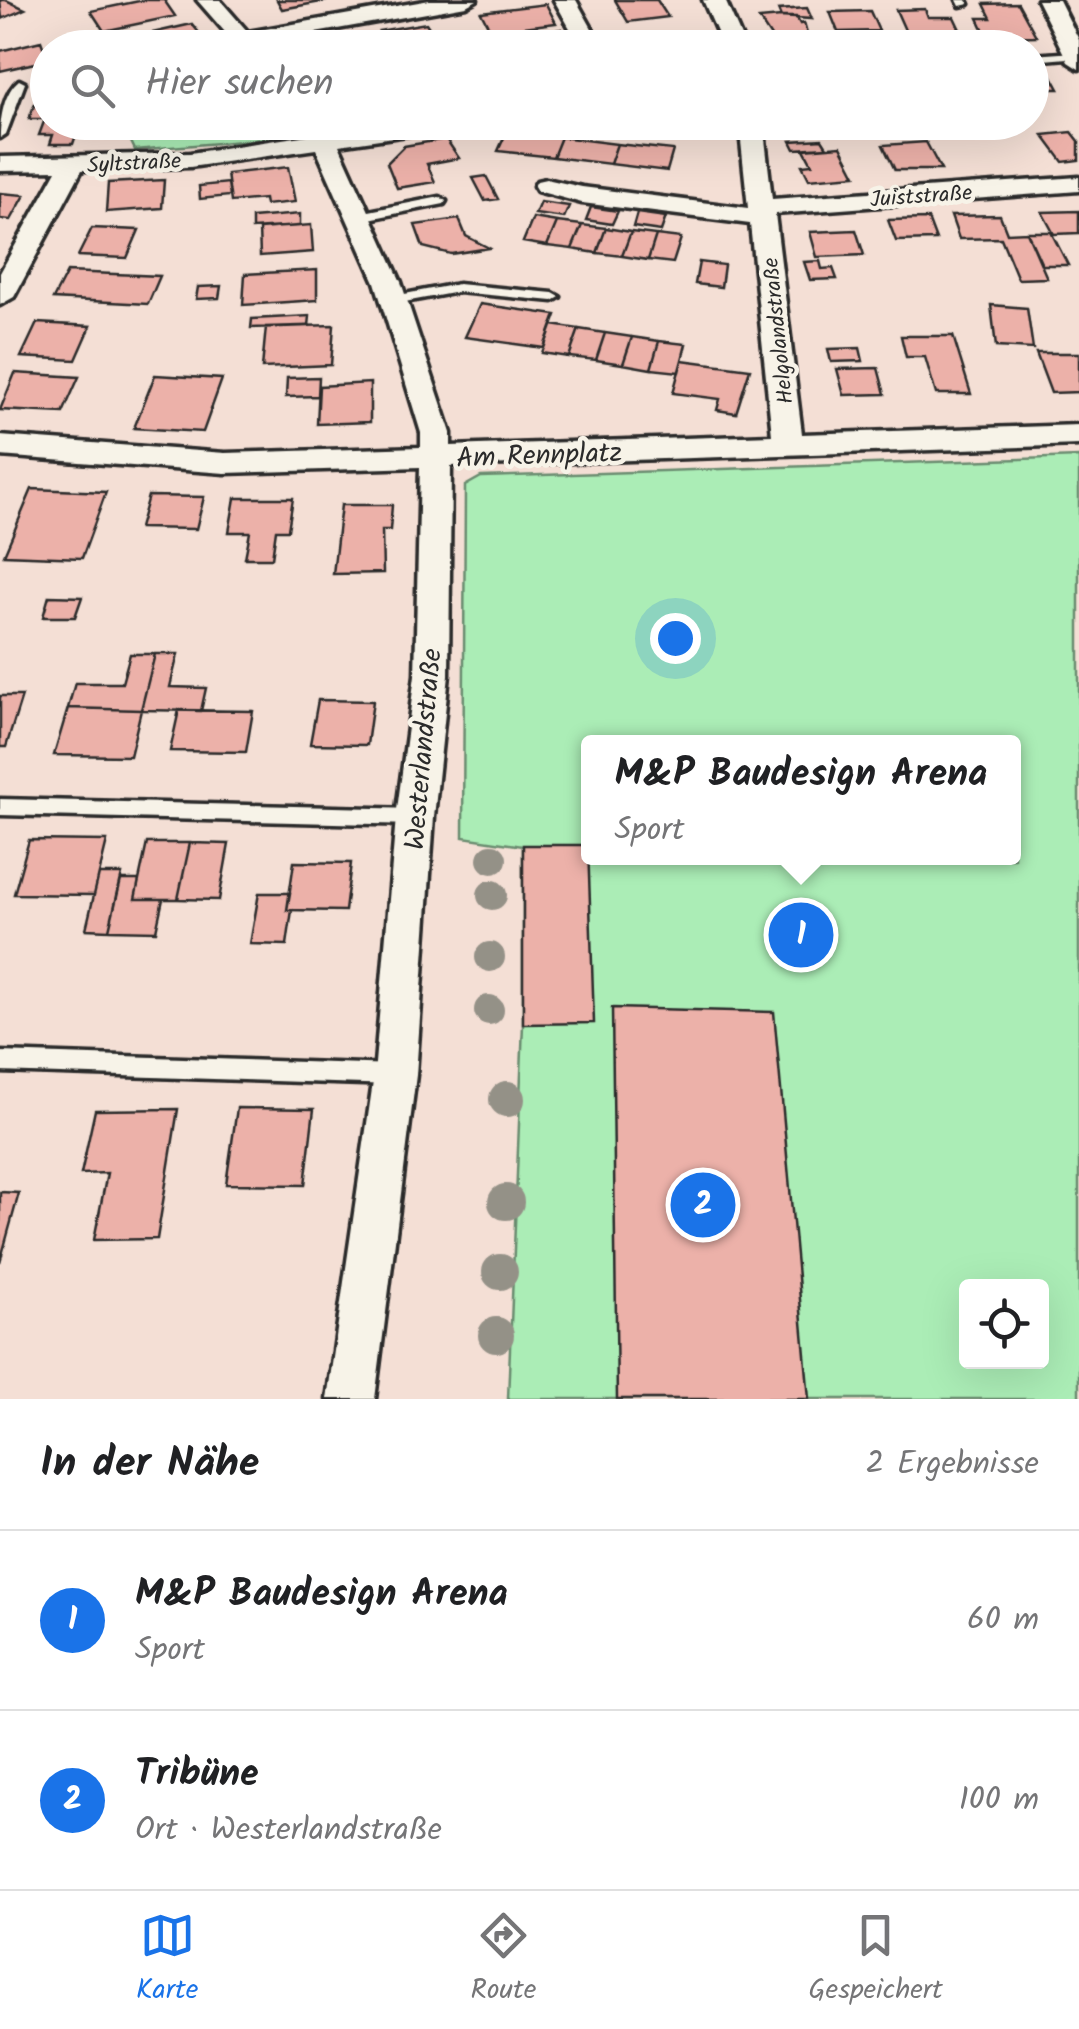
<!DOCTYPE html>
<html lang="de">
<head>
<meta charset="utf-8">
<style>
	:root { --surface:#fff; --page:#f6f6f6; --text:#202124; --muted:#757577; --line:#e0e0e0; --accent:#1a73e8 }
	body { margin:0; font-family:Kalam,sans-serif; background:var(--page); color:var(--text) }
	.controls { position:absolute; right:30px; bottom:30px; display:grid; overflow:hidden; border-radius:10px; box-shadow:0 10px 40px #0002 }
	.controls button { width:90px; height:90px; display:grid; place-items:center; padding:0; border:0; border-bottom:2px solid var(--line); background:var(--surface); color:var(--text); font:50px sans-serif }
	.you { position:absolute; left:675px; top:638px; width:35px; height:35px; margin:-25px; border:8px solid #fff; border-radius:50%; background:#1a73e8; box-shadow:0 0 0 15px #1a73e833 }
	.badge { display:grid; place-items:center; width:65px; height:65px; border-radius:50%; background:var(--accent); color:#fff; font-size:32px; font-weight:700 }
	.pin { position:absolute; translate:-50% -50%; border:5px solid #fff; box-shadow:0 2px 10px #0006 }
	.popup { position:absolute; left:581px; top:735px; width:440px; height:130px; box-sizing:border-box; display:grid; place-content:center; border-radius:10px; background:var(--surface); filter:drop-shadow(0 2px 8px #0005); font-size:32px; white-space:nowrap; color:var(--muted) }
	.popup b { font-size:38px; color:var(--text) }
	.popup::after { content:''; position:absolute; left:50%; top:100%; margin-left:-20px; border:20px solid transparent; border-top-color:var(--surface) }
	.list { margin:0; padding:0; list-style:none }
	h2 { display:flex; justify-content:space-between; align-items:center; height:130px; margin:0; padding:0 40px; font-size:42px }
	h2 small { font-size:32px; font-weight:400; color:var(--muted) }
	.list li { display:grid; grid-template-columns:65px 1fr auto; gap:30px; align-items:center; box-sizing:border-box; height:180px; padding:0 40px; border-top:2px solid var(--line) }
	.list b { display:block; font-size:38px; white-space:nowrap }
	.list p { margin:0; font-size:32px; white-space:nowrap; color:var(--muted) }
	.list em { font-size:32px; font-style:normal; color:var(--muted) }
	.icon { flex:none; width:55px; height:55px; fill:none; stroke:currentColor; stroke-width:2; stroke-linecap:round; stroke-linejoin:round }
	.map { position:relative; flex:none; width:1079px; height:1399px; overflow:hidden }
	.search { position:absolute; background:var(--surface); box-shadow:0 10px 40px #0002; left:30px; right:30px; top:30px; height:110px; display:flex; align-items:center; gap:25px; box-sizing:border-box; padding:0 35px; border-radius:55px; color:var(--muted); font-size:38px }
	.sheet { height:490px; background:var(--surface) }
	nav { display:flex; justify-content:space-around; align-items:center; box-sizing:border-box; height:140px; border-top:2px solid var(--line); background:var(--surface); font-size:28px; color:var(--muted) }
	nav a { display:grid; justify-items:center; gap:5px }
	nav .on { color:var(--accent) }
	.map>svg:first-child { display:block }
</style>
</head>
<body>
<div class="map">
<svg width="1079" height="1399" viewBox="0 0 1079 1399">
	<rect width="100%" height="100%" fill="#f4dfd5"/>
	<filter id="ink" filterUnits="userSpaceOnUse"><feTurbulence type="fractalNoise" baseFrequency=".01" numOctaves="2"/><feDisplacementMap in="SourceGraphic" scale="20" xChannelSelector="R" yChannelSelector="G"/><feConvolveMatrix kernelMatrix="1 2 1 2 8 2 1 2 1" color-interpolation-filters="sRGB"/></filter>
	<g filter="url(#ink)">
		<path fill="#abedb6" stroke="#6b8c70" stroke-width="2.5" fill-rule="evenodd" d="M278,122L282,128L278,135L266,139L135,150L122,123Z
			M1079,457V1399H508L523,1024V846L463,837L465,486L481,477ZM588,742H1014V858H588ZM966,1286H1042V1362H966Z"/>
		<path fill="#ecb1a9" stroke="#2b2b2b" stroke-width="2.5" d="M0,0H6L25,9L2,19Z
			M144,0H164L175,16L104,31L91,11Z
			M277,0H332L282,9Z
			M615,0H657L668,17L628,22Z
			M1018,3L1036,36L987,37L978,18H991L984,4Z
			M546,4L556,23L491,31L481,12Z
			M807,8L812,19L781,17L778,10Z
			M925,9L928,17H954L964,38L908,37L896,10Z
			M870,11L879,31L838,32L830,12Z
			M781,17H796L800,24L804,23L809,41L775,43L759,19Z
			M426,23L442,47L388,46L379,31Z
			M192,24L209,45L136,48L130,38Z
			M562,29L572,48H505L501,40Z
			M684,38L691,48H642L640,44Z
			M41,41L48,60L0,71V51Z
			M1032,67H1047L1059,89H1032Z
			M38,95H48V119H29Z
			M45,119L48,122H91L88,129H78L73,144H50L53,135H39Z
			M507,131L561,137L553,157L498,151Z
			M1072,132L1079,141V160L1063,162L1043,135Z
			M561,137L617,144L610,164L553,157Z
			M446,139L459,158L427,164L435,182L397,188L387,163L404,146Z
			M822,139L827,147L795,149L791,141Z
			M926,142L941,170H895L883,145Z
			M617,144L673,150L667,171L610,164Z
			M841,146L856,175L809,179L802,165L812,164L804,149Z
			M288,167L295,202L265,205L264,199L231,202L227,174Z
			M486,176L498,199L485,201L473,178Z
			M164,180L162,208L106,212L108,183Z
			M228,183L230,196L200,199L199,186Z
			M0,193L25,195L11,220L0,219Z
			M540,202L569,206L564,218L535,214Z
			M591,207L618,211L612,224L586,220Z
			M1079,211V233L1054,234L1042,212Z
			M637,213L666,217L661,231L633,227Z
			M300,214V226L252,229V218Z
			M1000,215L1007,233L1027,232L1047,278L1018,279L1001,238L959,239L951,216Z
			M533,218L557,222L547,246L523,242Z
			M459,219L466,236L489,248L451,254L423,247L415,225Z
			M928,219L936,240L896,241L888,220Z
			M557,222L582,225L572,249L547,246Z
			M311,225L313,252L260,256L259,229Z
			M582,225L606,228L597,253L572,249Z
			M92,228L139,230L127,258L78,256Z
			M606,228L631,232L622,256L597,253Z
			M856,230L864,255L817,257L810,232Z
			M631,232L656,235L648,260L622,256Z
			M1027,232H1051L1068,265H1042Z
			M656,235L681,238L673,263L648,260Z
			M820,261L822,269L833,268L837,279L810,280L804,262Z
			M699,262L724,265L721,287L695,284Z
			M317,270V300L243,305L245,274Z
			M67,272L160,276L148,304L53,299Z
			M221,286L219,298L196,299L198,287Z
			M480,304L556,315L544,348L465,337Z
			M991,305L1027,308L1033,349L996,347Z
			M310,316L309,326L251,328L252,319Z
			M37,323L91,326L76,360L21,357Z
			M334,325L331,365L262,368L266,327Z
			M552,325L579,329L569,357L542,353Z
			M579,329L605,333L596,360L569,357Z
			M605,333L632,337L623,364L596,360Z
			M901,336H953L971,394H936L925,357H906Z
			M632,337L659,341L651,369L623,364Z
			M659,341L686,344L679,372L651,369Z
			M860,348L863,361L831,362L828,349Z
			M1036,353H1079V392L1051,393Z
			M682,360L750,369L736,413L717,410L720,399L673,393Z
			M878,368L885,394L844,395L837,369Z
			M15,373L79,377L63,413L0,410Z
			M155,375L222,379L203,432L134,428Z
			M319,377L318,396L286,397L287,378Z
			M370,383V422L317,424L319,386Z
			M32,489L106,492L82,558L4,555Z
			M148,496L204,497L196,529L139,528Z
			M235,498H293L288,530H276L272,558H245L250,532H229Z
			M341,505H392L390,530H382L383,573L333,574Z
			M49,596L82,597L75,617H43Z
			M130,654H155L141,710L68,708L75,683H122Z
			M155,654H178L170,687L206,688L201,711L141,710Z
			M0,696H22L6,747H0Z
			M318,700L373,701L367,745L310,744Z
			M68,708L141,710L130,756L54,755Z
			M179,710L253,711L246,752L170,751Z
			M29,840L107,841L94,895L14,894Z
			M147,843H190L178,899H135Z
			M190,843L229,844L219,900L178,899Z
			M523,845H588L594,1023L523,1024Z
			M294,862L351,863L345,911L287,910Z
			M99,874H122L109,930L86,929Z
			M121,880H139L135,899H163L156,931L109,930Z
			M259,893H290L287,910H292L287,945L250,944Z
			M612,1008L774,1012L809,1399H617Z
			M237,1108L314,1109L305,1185L226,1184Z
			M178,1109L157,1239L94,1240L107,1173L81,1174L95,1110Z
			M0,1192L19,1193L0,1262Z"/>
		<g fill="none" stroke-linecap="round" stroke-linejoin="round">
			<defs>
				<path id="lane" d="M957,0H967L969,4L960,6Z
					M298,28H306L320,48H309L297,30Z
					M1075,52L1079,53V57L1032,61V55Z
					M19,80L25,83L6,134L0,138C0,118 4,92 19,80Z
					M440,197L446,201L444,204L359,221L353,217L359,213Z
					M458,284L553,293L560,297L553,301L458,292L394,304L387,300L394,296Z
					M0,799L415,809L422,812L424,817L422,822L415,825L0,815Z
					M0,1052L394,1065L401,1068L405,1075L401,1082L394,1085L0,1072Z"/>
				<path id="street" d="M197,0H220L248,32L430,0H477L466,6L259,43L262,48H239Z
					M554,0H576L603,48H581Z
					M703,0H725L746,48H724Z
					M1037,0H1059L1079,40V69L1068,62Z
					M299,122H323L330,132L396,122H459L448,129L339,145L401,282L451,433V446L772,435L750,224L582,203L537,191L534,186L537,181L546,179L582,187L748,208L739,122H763L772,199L1079,177V191L775,214L802,434L1079,425V445L451,466L449,675L434,817L416,1075L375,1399H327L374,1075L396,817L415,675L420,467L225,473L0,456V436L225,453L421,447V433L375,282L316,149L190,167L82,170L14,297L0,305V273L57,170L0,171V157L190,153L308,135Z"/>
			</defs>
			<use href="#lane" stroke="#2b2b2b" stroke-width="7"/>
			<use href="#street" stroke="#2b2b2b" stroke-width="7"/>
			<use href="#lane" fill="#f7f3e8" fill-rule="evenodd"/>
			<use href="#street" fill="#f7f3e8" fill-rule="evenodd"/>
		</g>
		<g fill="#949187">
			<circle cx="492" cy="859" r="15"/>
			<circle cx="492" cy="895" r="15"/>
			<circle cx="490" cy="957" r="15"/>
			<circle cx="489" cy="1010" r="15"/>
			<circle cx="507" cy="1099" r="18"/>
			<circle cx="506" cy="1202" r="18"/>
			<circle cx="500" cy="1272" r="18"/>
			<circle cx="496" cy="1335" r="18"/>
		</g>
	</g>
	<g text-anchor="middle" stroke-width="9" stroke-linejoin="round" paint-order="stroke">
		<g font-size="22" fill="#2b2b2b" stroke="#f7f3e8">
			<text transform="translate(134 162) rotate(-3)" y="8">Syltstraße</text>
			<text transform="translate(921 195) rotate(-4)" y="8">Juiststraße</text>
			<text transform="translate(777 331) rotate(-96)" y="8">Helgolandstraße</text>
		</g>
		<g font-size="28" fill="#2b2b2b" stroke="#f7f3e8">
			<text transform="translate(539 454) rotate(-2)" y="10">Am Rennplatz</text>
			<text transform="translate(422 749) rotate(-85)" y="10">Westerlandstraße</text>
		</g>
	</g>
</svg>
<div class="controls">
<button><svg class="icon" aria-label="locate" viewBox="0 0 24 24"><circle cx="12" cy="12" r="6"/><path d="M12 2v4M12 18v4M2 12h4M18 12h4"/></svg></button>
</div>
<div class="you"></div>
<div class="pin badge" style="left:801px;top:935px">1</div>
<div class="popup"><b>M&amp;P Baudesign Arena</b>Sport</div>
<div class="pin badge" style="left:703px;top:1205px">2</div>
<div class="search"><svg class="icon" aria-label="search" viewBox="0 0 24 24"><circle cx="10" cy="10" r="6"/><path d="M15 15l6 6"/></svg>Hier suchen</div>
</div>
<section class="sheet">
<h2>In der Nähe<small>2 Ergebnisse</small></h2>
<ul class="list">
<li><span class="badge">1</span><div><b>M&amp;P Baudesign Arena</b><p>Sport</p></div><em>60 m</em></li>
<li><span class="badge">2</span><div><b>Tribüne</b><p>Ort · Westerlandstraße</p></div><em>100 m</em></li>
</ul>
</section>
<nav>
<a class="on"><svg class="icon" aria-label="map" viewBox="0 0 24 24"><path d="M3 6l6-2 6 2 6-2v14l-6 2-6-2-6 2zM9 4v14M15 6v14"/></svg>Karte</a>
<a><svg class="icon" aria-label="directions" viewBox="0 0 24 24"><path d="M12 3l9 9-9 9-9-9zM9 14v-3h6M13 9l2 2-2 2"/></svg>Route</a>
<a><svg class="icon" aria-label="saved" viewBox="0 0 24 24"><path d="M7 4h10v16l-5-4-5 4z"/></svg>Gespeichert</a>
</nav>
</body>
</html>
